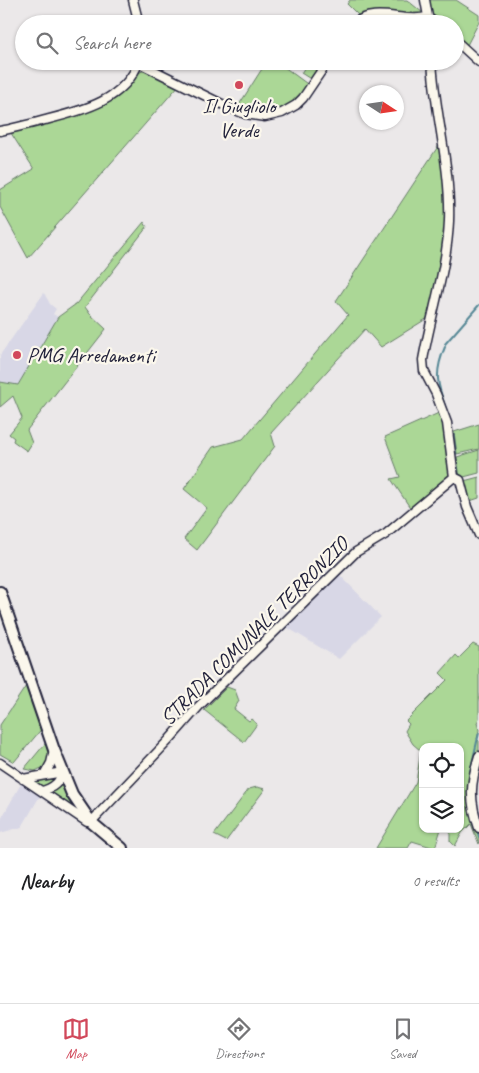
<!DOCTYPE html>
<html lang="en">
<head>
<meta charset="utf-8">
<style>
	:root { --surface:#fff; --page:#f6f6f6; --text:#202124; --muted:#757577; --line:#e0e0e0; --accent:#d1495b }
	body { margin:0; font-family:Caveat,sans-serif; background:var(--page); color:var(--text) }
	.controls { position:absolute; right:15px; bottom:15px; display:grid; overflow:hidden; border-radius:10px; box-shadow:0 1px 4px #0004 }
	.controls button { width:45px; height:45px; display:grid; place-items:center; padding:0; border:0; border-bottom:1px solid var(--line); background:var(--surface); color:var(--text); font:25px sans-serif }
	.compass { position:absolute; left:359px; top:85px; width:45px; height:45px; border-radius:50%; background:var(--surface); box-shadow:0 1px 4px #0004; rotate:102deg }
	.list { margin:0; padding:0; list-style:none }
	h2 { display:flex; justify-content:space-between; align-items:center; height:65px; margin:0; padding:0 20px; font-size:21px }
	h2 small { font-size:16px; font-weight:400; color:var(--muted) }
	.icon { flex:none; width:28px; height:28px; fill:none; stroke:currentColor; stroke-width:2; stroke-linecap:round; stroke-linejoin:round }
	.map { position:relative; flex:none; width:479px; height:848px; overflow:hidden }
	.search { position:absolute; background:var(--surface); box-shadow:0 1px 4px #0004; left:15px; right:15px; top:15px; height:55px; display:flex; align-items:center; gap:12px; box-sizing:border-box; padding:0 18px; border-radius:28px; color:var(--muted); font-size:19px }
	.sheet { height:155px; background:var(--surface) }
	nav { display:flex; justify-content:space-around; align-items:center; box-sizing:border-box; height:70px; border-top:1px solid var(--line); background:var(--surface); font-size:14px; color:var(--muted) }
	nav a { display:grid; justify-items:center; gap:2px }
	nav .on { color:var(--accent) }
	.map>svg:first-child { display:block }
</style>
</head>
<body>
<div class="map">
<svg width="479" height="848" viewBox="0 0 479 848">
	<rect width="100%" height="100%" fill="#ebe8e9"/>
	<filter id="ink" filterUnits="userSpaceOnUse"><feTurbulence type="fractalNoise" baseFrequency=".02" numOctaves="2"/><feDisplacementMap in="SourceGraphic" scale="10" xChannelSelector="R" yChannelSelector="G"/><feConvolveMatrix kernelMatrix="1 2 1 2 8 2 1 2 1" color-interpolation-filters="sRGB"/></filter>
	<g filter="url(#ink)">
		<path fill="#d8d7e6" d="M44,293L50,304L56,309L53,314L58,317L18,385L0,382V355Z
			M337,572L381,617L339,659L283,625Z
			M22,782L41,794L22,827L0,833V821Z"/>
		<path fill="#abd796" stroke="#667c68" d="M350,0H407L423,13L419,16L373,12L360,17L347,4Z
			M428,0H456L479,15V22L467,45L455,33V24C438,24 430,17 428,0Z
			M267,61H276L310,86C305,91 300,99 294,104C277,117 256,115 237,108Z
			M309,61L320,68L312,80L301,73Z
			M147,69L180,84L28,258L0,207V190L34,169L9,130L85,112L134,75Z
			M441,142L447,194L446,242L431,316L381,347L365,329L271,433L275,446L197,550L184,539L207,508L184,489L213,447L243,439L348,315L336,301Z
			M144,222L147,227L85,307L90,314L106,329L27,430L32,443L27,451L13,441L14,438L9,434L22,418L13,396L0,407V382L18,385L58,317L76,304Z
			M441,412L444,421L450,473L449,476L411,509L391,479L400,477L385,437Z
			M479,424V449L457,454L454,432Z
			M479,450V473L460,478L457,457Z
			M479,477V498L470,501L464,481Z
			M473,644L479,647V718L477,723L479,730L477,739L479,741V751L472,781L479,832V844L471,824L462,833L455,846L450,841V829H460V747H423V829H441L435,848L412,841L408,848H376L416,782L421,751L413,744L405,731L409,724L406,721L447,680L440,673L456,655L459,658Z
			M28,683L44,726L14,762L0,754V725Z
			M227,687L235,690L239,701L234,709L249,721L251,719L257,724L244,742L204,710Z
			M49,739L52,750L46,766L35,771L24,769Z
			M53,776L58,777L51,785L41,788L32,782Z
			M61,780L76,810L49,792Z
			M257,787L265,789L226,841L214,835L249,789Z"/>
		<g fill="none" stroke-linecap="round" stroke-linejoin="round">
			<path stroke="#578896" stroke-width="2" d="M445,344L479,305
				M445,347C432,377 439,388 449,417
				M450,421L452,427
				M453,432L456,454
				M456,458L459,478
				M477,536L479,541
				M468,792L470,772L479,733
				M477,830L479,837"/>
			<defs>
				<path id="minor" d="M133,0L139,24
					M425,0L429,22
					M353,24C375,6 403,23 427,17L437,24
					M455,40L479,62
					M432,61C435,115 451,167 449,221C447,268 431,314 423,360L424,371L436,394L447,423L454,477L460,480L467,507L479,535
					M139,63L228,107L245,114L265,117L282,113L296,105L303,98L328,61
					M0,131C15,128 30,124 45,120C81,111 125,101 139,61
					M479,756C470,784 469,800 479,828
					M0,763L87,822H91L169,740L199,706L356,552L386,534L454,477
					M45,774L51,763L54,750
					M23,779L63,772C59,783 53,788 42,791"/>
				<path id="major" d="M0,592L54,750L72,794L91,822L122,848"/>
			</defs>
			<use href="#minor" stroke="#22223b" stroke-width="11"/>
			<use href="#major" stroke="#22223b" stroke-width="14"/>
			<use href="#minor" stroke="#fbf7ec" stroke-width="8"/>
			<use href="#major" stroke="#fbf7ec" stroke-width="10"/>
		</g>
	</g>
	<g fill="#d1495b" stroke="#fbf7ec" stroke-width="2">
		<circle cx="239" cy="85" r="5"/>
		<circle cx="17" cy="355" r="5"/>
	</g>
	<g text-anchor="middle" stroke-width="4.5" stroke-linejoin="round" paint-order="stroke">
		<g font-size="21" fill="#22223b" stroke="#fbf7ec">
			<text x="239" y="113">Il Giugliolo<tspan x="239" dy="24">Verde</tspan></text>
			<text x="27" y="362" text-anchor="start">PMG Arredamenti</text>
		</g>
		<g font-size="21" fill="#22223b" stroke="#fbf7ec">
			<text transform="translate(254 631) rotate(-45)" y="7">STRADA COMUNALE TERRONZIO</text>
		</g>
	</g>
</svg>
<div class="controls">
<button><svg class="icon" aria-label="locate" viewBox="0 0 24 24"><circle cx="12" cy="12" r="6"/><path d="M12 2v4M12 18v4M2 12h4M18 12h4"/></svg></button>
<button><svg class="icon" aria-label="layers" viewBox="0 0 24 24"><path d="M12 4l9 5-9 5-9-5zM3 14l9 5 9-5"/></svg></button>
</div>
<svg class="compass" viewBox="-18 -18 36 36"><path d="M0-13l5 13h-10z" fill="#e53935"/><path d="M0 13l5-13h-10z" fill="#757577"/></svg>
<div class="search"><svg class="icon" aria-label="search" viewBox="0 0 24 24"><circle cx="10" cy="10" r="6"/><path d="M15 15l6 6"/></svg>Search here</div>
</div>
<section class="sheet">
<h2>Nearby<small>0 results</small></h2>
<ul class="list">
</ul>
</section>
<nav>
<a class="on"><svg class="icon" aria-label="map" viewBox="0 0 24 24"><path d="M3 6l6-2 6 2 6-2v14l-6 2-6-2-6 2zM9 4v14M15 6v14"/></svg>Map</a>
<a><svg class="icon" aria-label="directions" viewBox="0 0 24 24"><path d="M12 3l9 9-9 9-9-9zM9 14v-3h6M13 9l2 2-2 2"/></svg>Directions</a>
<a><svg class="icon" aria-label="saved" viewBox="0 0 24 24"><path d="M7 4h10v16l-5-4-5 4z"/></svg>Saved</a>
</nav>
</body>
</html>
